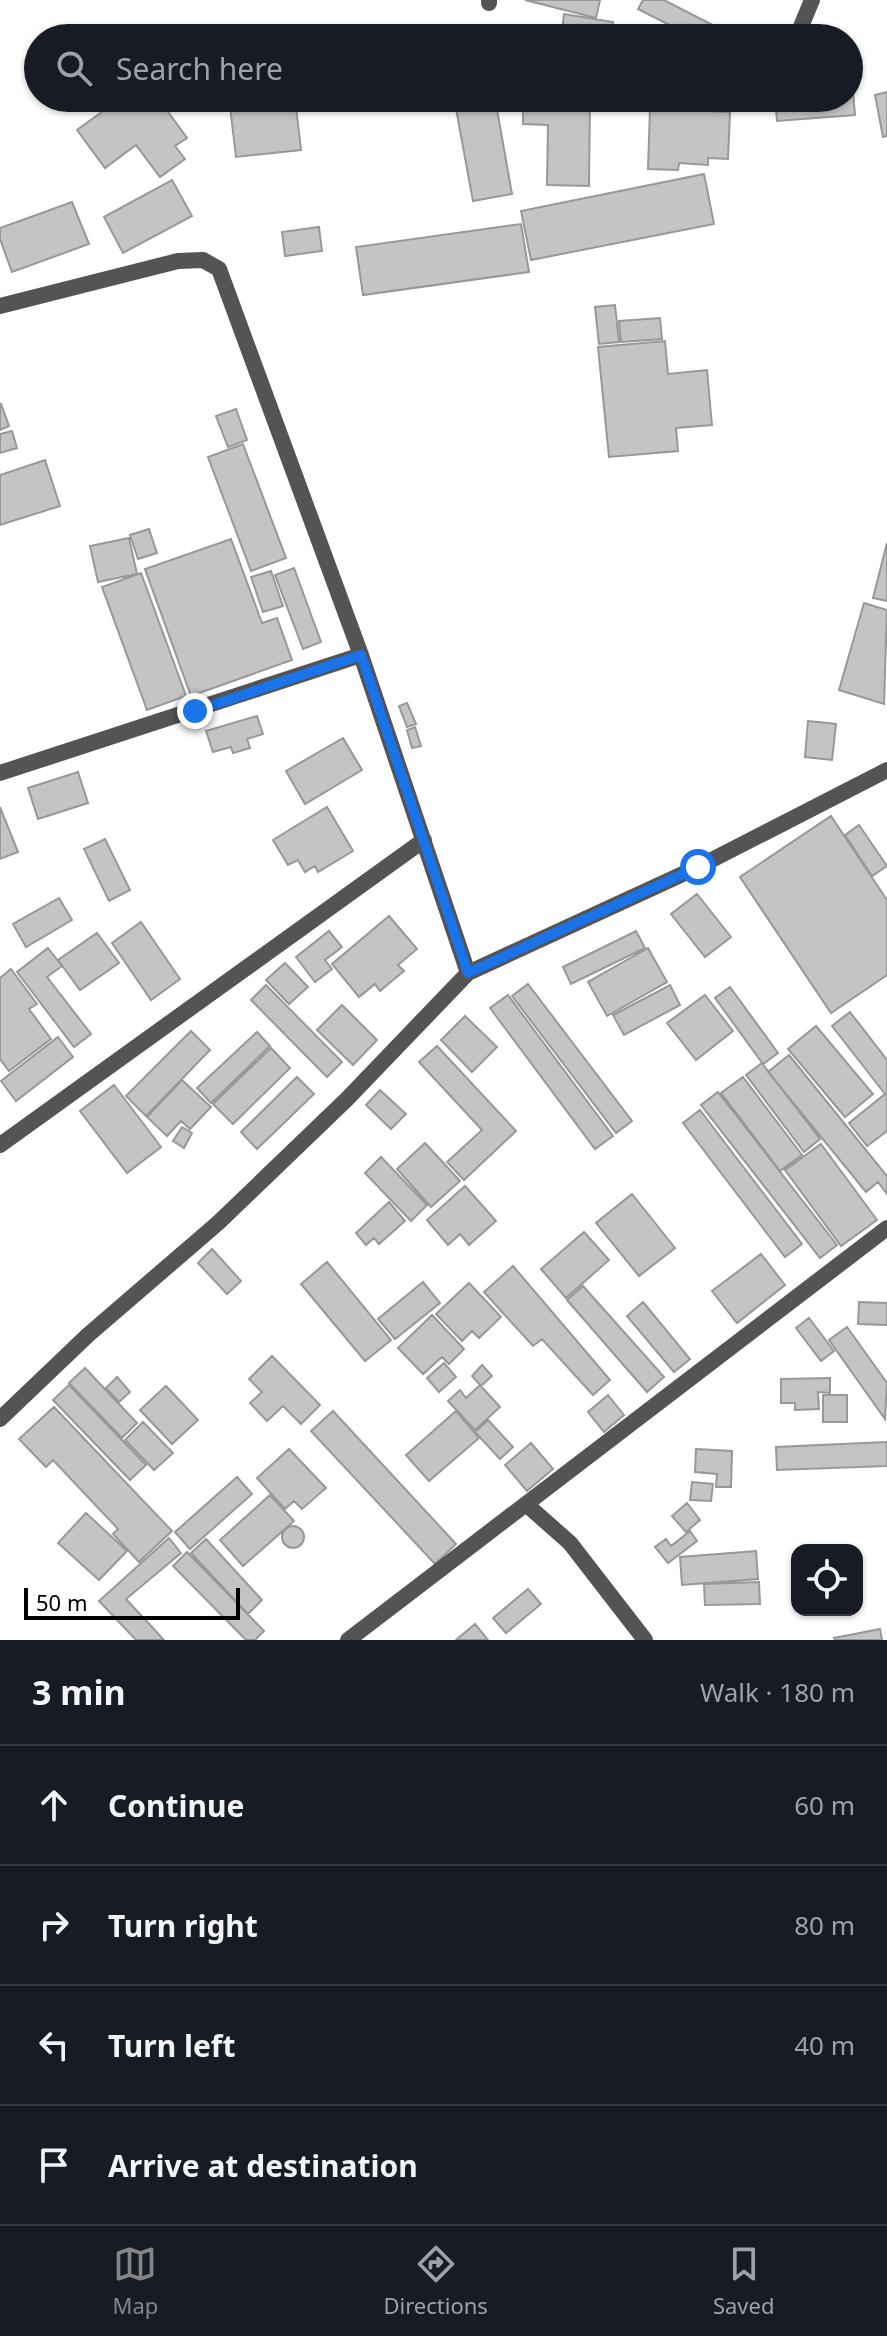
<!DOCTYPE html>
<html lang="en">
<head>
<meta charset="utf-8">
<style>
	:root { --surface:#171b24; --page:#20242c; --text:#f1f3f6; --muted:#9ea1a6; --line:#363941; --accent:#858687 }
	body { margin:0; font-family:"Noto Sans",sans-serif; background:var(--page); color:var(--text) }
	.controls { position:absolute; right:24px; bottom:24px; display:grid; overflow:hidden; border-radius:16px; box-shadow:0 2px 6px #0004 }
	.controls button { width:72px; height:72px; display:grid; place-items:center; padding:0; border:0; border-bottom:2px solid var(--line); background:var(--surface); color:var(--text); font:40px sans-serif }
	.scale { position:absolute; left:24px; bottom:20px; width:216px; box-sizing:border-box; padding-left:8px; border:4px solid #000; border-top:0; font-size:22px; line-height:28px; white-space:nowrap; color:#000; -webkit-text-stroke:6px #fff; paint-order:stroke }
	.stop { position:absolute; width:24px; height:24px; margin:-18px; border:6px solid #1a73e8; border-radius:50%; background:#fff }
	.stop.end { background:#1a73e8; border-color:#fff; box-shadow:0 2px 8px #0008 }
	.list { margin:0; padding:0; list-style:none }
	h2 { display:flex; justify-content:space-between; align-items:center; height:104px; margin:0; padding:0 32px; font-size:34px }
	h2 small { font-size:26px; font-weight:400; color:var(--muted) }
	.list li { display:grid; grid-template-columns:52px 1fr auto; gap:24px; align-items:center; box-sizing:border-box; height:120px; padding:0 32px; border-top:2px solid var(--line) }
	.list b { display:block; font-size:30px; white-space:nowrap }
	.list em { font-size:26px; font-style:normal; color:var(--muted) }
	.icon { flex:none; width:44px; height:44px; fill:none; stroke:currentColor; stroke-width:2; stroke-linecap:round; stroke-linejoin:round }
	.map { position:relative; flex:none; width:887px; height:1640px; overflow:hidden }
	.search { position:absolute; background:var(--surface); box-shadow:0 2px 6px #0004; left:24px; right:24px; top:24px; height:88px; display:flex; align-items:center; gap:20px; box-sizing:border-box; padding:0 28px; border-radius:44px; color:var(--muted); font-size:30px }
	.sheet { height:584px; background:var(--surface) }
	nav { display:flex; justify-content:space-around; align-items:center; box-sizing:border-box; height:112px; border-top:2px solid var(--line); background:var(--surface); font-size:22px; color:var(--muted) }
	nav a { display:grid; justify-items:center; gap:4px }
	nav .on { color:var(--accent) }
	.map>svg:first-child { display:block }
</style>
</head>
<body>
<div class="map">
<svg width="887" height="1640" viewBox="0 0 887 1640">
	<rect width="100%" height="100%" fill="#fff"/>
	<path fill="#c4c4c4" stroke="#989898" stroke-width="2" d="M525,0H600L596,18Z
		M643,0H664L738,38H695L638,9Z
		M564,14L613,22L611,38H534L535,27L562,31Z
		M621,29L672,38H620Z
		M849,91H853L855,115L777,121L775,98H849Z
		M887,92V136L883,137L875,95Z
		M121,98H158L187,138L175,146L185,159L160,177L136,145L105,168L77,130Z
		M229,98H260L261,105L277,103L276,98H295L301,150L236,157Z
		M454,98H495L512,194L473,201Z
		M523,98H590L589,186L547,185L548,125L523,124Z
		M650,108L730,112L728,159L708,158V165L679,163L678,170L648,169Z
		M704,174L714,224L531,260L521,211Z
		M172,180L192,216L123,253L104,217Z
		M72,202L89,244L12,272L0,239V228Z
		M521,224L529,272L363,295L356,247Z
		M319,227L322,251L285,256L282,232Z
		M615,305L619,342L599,344L595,307Z
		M660,318L662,339L621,342L619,321Z
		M665,341L668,374L707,370L712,425L676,428L678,451L609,457L598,347Z
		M1,404L9,426L0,430V405Z
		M236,409L247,440L228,447L216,416Z
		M12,431L17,448L0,453V434Z
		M243,444L286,558L251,571L208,457Z
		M45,460L60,506L0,525V475Z
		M149,529L157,553L138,559L130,535Z
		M129,538L137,574L98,582L90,546Z
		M231,539L262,623L277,618L292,660L191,696L145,569Z
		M887,543V601L873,598Z
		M294,568L321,642L303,649L275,575Z
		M271,571L283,606L263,612L251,577Z
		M141,573L186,696L147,710L102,587Z
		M864,603L887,610L884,704L839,690Z
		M407,703L416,724L407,727L399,706Z
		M257,716L263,734L247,739L250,748L233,753L231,747L213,752L206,731Z
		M808,721L836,724L832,760L805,757Z
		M415,727L421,746L412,748L407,730Z
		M343,738L362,770L305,804L286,771Z
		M78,772L88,803L38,819L28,788Z
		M0,807L18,852L0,859Z
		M327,807L353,851L318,872L315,866L305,872L298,860L288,865L273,840Z
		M831,816L887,900V975L831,1013L740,877Z
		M859,825L887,866L872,876L845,835Z
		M105,839L130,890L109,901L84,849Z
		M697,894L731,937L705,957L671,914Z
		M59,898L72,920L26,947L13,924Z
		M389,916L417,949L398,965L404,971L380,991L375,984L359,997L332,964Z
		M141,922L180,979L151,1000L112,943Z
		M329,931L342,947L325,960L332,969L315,982L296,957Z
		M636,931L645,948L571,984L563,967Z
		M97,933L119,963L80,990L58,960Z
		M48,948L62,966L47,977L91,1034L74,1047L17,972Z
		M648,948L667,982L607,1016L588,982Z
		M285,963L308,987L289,1004L266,980Z
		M11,969L37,1004L29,1009L51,1039L9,1071L0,1059V978Z
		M528,984L632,1121L616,1133L512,996Z
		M266,985L342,1062L327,1077L251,1000Z
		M670,985L680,1005L624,1035L613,1015Z
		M730,987L778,1053L763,1064L715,998Z
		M508,995L613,1136L595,1149L490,1008Z
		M705,995L733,1031L696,1060L667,1023Z
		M342,1005L377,1040L353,1065L317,1030Z
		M850,1012L887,1060V1131L867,1146L849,1123L885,1094L832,1026Z
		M465,1016L497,1047L472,1072L441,1040Z
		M816,1026L873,1094L845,1117L788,1049Z
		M191,1031L210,1050L146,1116L126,1096Z
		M257,1032L270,1046L211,1103L197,1088Z
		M58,1037L73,1057L16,1101L1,1081Z
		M437,1046L516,1131L464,1180L447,1162L482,1130L419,1062Z
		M271,1048L290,1068L233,1124L213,1104Z
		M789,1055L887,1176V1194L878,1182L866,1192L768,1072Z
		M762,1063L820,1139L804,1152L746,1075Z
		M297,1077L314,1094L257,1149L241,1132Z
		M743,1077L802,1155L780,1171L721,1093Z
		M182,1080L211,1107L190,1129L181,1121L167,1136L147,1117Z
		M114,1085L161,1147L127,1173L80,1111Z
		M380,1090L406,1114L391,1129L366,1105Z
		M718,1092L837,1245L820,1258L701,1105Z
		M700,1110L802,1244L785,1257L683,1123Z
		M182,1127L192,1133L184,1148L173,1141Z
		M425,1143L460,1181L431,1207L397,1169Z
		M821,1144L877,1220L841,1246L785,1170Z
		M381,1157L427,1205L411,1221L365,1173Z
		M465,1186L496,1221L469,1245L460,1234L448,1245L427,1220Z
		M632,1194L675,1248L639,1276L596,1223Z
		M389,1202L405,1221L379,1244L374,1238L366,1245L356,1233Z
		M584,1232L609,1260L566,1298L541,1269Z
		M212,1249L241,1281L227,1294L198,1263Z
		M761,1254L785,1285L737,1323L712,1291Z
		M327,1262L391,1340L365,1361L301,1284Z
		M513,1266L610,1380L593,1395L542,1339L533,1346L484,1292Z
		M423,1282L440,1303L395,1339L378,1319Z
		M469,1283L501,1317L479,1338L472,1331L462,1341L436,1314Z
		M583,1286L664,1377L647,1392L567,1300Z
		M643,1302L690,1359L674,1372L627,1316Z
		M859,1302L887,1303V1325L858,1324Z
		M432,1315L464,1349L449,1364L442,1357L423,1374L398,1348Z
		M809,1318L834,1351L821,1361L796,1328Z
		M847,1327L887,1383L885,1419L829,1340Z
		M272,1356L320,1405L301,1424L283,1406L267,1421L250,1403L262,1392L249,1379Z
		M444,1363L456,1377L439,1392L427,1378Z
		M482,1365L492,1376L481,1386L472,1376Z
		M85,1368L137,1423L122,1438L69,1383Z
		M117,1377L130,1392L119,1402L106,1388Z
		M830,1378V1393L818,1392L819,1409L795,1410V1403H781V1379Z
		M69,1385L146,1465L130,1480L53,1400Z
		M480,1385L500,1407L475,1430L448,1401L460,1390L466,1398Z
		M166,1386L198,1420L172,1444L140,1410Z
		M608,1395L624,1415L604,1432L588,1412Z
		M823,1395H847V1422H823Z
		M54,1407L172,1531L139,1562L113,1534L118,1529L53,1460L46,1467L19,1439Z
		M333,1411L456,1544L435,1564L311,1431Z
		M456,1411L479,1438L429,1481L406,1455Z
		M488,1420L513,1447L500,1459L475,1432Z
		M143,1422L173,1453L154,1470L125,1440Z
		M887,1442V1466L777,1470L776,1447Z
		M531,1443L553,1469L527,1491L505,1465Z
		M289,1449L326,1488L302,1509L294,1501L285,1509L257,1478Z
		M696,1449L732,1451L731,1487H716L717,1474L695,1472Z
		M237,1477L252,1494L190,1549L175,1532Z
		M692,1482L713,1484L711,1501L690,1500Z
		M270,1495L294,1521L243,1566L220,1540Z
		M687,1503L700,1520L686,1532L672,1516Z
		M86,1513L127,1551L99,1580L58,1543Z
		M282 1537a11 11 0 1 1 22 0a11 11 0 1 1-22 0Z
		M690,1531L697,1541L668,1563L655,1547L666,1539L671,1546Z
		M169,1538L181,1553L126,1599L164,1640H136L99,1601Z
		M206,1539L262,1600L248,1614L191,1553Z
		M756,1551L758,1579L682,1585L680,1557Z
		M187,1552L264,1631L255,1640H246L173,1566Z
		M759,1582L760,1604L705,1605L704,1584Z
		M528,1589L541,1604L506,1633L493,1618Z
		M475,1624L488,1640H456Z
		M880,1629L882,1640H835L834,1638Z"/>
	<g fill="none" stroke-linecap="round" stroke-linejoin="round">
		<path stroke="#545454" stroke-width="16" d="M489,3V0
			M800,29L812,0
			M0,306L178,261L203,260L219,269L361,655L468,973
			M0,773L361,655
			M0,1145L424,840
			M0,1419L88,1335L218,1223L347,1099L468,973L698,867L887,770
			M527,1505L570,1543L645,1640
			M348,1640L887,1228"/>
	</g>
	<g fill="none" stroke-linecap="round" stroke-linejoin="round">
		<path stroke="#1a73e8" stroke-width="10" d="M195,711L361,655L468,973L698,867"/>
	</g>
</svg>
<div class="controls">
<button><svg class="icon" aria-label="locate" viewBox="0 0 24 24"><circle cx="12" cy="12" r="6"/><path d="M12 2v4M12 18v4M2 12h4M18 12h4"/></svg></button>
</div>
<div class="scale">50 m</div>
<div class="stop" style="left:698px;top:867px"></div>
<div class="stop end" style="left:195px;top:711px"></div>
<div class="search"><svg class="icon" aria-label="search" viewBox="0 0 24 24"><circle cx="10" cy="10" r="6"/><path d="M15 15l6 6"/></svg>Search here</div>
</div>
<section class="sheet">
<h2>3 min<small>Walk · 180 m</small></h2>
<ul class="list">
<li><svg class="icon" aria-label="ahead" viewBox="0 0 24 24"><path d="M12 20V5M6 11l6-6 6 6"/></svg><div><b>Continue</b></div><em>60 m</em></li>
<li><svg class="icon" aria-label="right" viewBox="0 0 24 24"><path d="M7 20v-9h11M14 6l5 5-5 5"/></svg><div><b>Turn right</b></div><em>80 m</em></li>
<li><svg class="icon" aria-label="left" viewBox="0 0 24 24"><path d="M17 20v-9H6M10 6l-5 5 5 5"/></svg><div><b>Turn left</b></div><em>40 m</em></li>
<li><svg class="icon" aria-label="arrive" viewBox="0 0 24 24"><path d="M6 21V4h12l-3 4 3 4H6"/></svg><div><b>Arrive at destination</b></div></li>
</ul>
</section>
<nav>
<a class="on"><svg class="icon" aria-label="map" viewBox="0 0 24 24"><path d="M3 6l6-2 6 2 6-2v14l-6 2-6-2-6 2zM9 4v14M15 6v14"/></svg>Map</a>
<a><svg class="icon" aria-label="directions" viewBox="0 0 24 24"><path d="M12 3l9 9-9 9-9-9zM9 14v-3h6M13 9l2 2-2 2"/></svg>Directions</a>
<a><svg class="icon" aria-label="saved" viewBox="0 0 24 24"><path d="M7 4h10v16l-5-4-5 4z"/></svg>Saved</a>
</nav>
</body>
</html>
